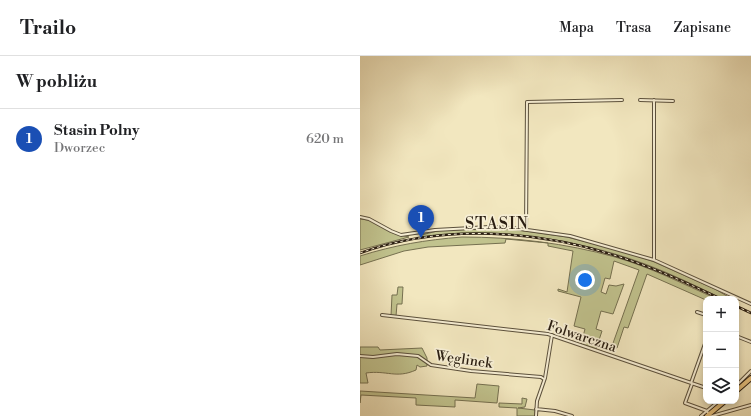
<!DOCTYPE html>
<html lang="pl">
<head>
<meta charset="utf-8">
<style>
	:root { --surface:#fff; --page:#f2f2f2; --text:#202124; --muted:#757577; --line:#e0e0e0; --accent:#111827 }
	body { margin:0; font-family:"Libre Bodoni",serif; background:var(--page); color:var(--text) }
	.controls { position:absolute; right:12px; bottom:12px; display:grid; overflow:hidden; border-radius:8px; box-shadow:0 2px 6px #0003 }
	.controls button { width:36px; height:36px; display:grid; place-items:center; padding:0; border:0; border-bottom:1px solid var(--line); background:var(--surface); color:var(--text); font:20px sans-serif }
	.you { position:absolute; left:225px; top:224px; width:14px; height:14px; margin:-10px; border:3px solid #fff; border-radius:50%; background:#1a73e8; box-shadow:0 0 0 6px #1a73e833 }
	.badge { display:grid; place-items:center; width:26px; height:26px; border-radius:50%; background:var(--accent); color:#fff; font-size:13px; font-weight:700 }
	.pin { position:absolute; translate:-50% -33px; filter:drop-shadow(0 1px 2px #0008) }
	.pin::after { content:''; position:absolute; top:21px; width:14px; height:12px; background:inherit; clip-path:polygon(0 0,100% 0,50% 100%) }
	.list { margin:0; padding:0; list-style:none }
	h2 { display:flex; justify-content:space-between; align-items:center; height:52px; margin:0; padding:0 16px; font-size:17px }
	h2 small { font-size:13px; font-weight:400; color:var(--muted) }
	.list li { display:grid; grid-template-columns:26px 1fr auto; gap:12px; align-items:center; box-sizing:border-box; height:60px; padding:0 16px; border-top:1px solid var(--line) }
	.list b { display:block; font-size:15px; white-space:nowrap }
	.list p { margin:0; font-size:13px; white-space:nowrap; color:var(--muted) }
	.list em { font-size:13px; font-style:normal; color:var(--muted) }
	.icon { flex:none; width:22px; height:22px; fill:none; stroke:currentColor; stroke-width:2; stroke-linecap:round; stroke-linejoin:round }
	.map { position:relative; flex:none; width:391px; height:360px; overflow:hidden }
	header { display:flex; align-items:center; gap:24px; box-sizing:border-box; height:56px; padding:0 20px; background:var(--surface); border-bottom:1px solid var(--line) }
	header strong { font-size:19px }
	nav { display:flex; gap:22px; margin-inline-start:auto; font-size:14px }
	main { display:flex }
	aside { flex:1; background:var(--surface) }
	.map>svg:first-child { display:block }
</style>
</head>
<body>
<header>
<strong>Trailo</strong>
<nav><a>Mapa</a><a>Trasa</a><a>Zapisane</a></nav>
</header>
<main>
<aside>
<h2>W pobliżu<small></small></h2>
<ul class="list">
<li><span class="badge" style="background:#1a4fb4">1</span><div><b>Stasin Polny</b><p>Dworzec</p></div><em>620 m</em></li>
</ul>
</aside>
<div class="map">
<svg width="391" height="360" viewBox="0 0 391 360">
	<rect width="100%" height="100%" fill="#f2e7bf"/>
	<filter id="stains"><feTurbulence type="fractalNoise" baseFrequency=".005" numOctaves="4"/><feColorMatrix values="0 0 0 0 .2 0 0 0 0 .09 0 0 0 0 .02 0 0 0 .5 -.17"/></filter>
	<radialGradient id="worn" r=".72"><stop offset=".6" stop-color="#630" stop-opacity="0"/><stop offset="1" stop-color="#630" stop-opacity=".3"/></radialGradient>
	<path fill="#c1c38e" stroke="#757050" d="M0,163L9,164L33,177L49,181L0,194Z
		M129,173H152L207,181L258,194L292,205L355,233L372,243H363C338,231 312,218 285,208C214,182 138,171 62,181L61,179L82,174Z
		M102,181C154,181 205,187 255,201C290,211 323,228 357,243H346V244L287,218L268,272L264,271L257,292L252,290L279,214L254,205L250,223L245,222L241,236L246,238L249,229L256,230L264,228L253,258L241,255L236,273L242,275L236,293L221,288L225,273L214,270L221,241L198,235V233L207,236L213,195L188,190V187L146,183L145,187L68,191L44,195L0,209V200C35,189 65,184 102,181Z
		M38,231H43L42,248H37L36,260H31L32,239H37Z
		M0,291H18L20,294L62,292L67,302V310L60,311L57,309L56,314C36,323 27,314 6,317L8,327H0Z
		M117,328L139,330L137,347L95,344V351L56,349V342L1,339L0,347V335L115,342Z
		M162,342L167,343L165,351L158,352L175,354V360H157V352L139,351V347L162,348Z"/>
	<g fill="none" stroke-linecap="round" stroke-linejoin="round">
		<defs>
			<path id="street" d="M280,44L313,45
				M0,161L9,163L31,175L41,179L75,174L130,171L153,172L210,180L294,204L391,248
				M166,174L167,46L262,44
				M294,204V44
				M337,256L346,259
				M22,259L188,278L346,332
				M376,280L391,286
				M0,300L13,301L37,298L58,300L71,309L111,315L181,321L184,323
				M331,327L346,285
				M332,328L325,347L347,355L350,360
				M376,330L391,315
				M176,353L195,355L212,360
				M176,360L177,345L185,322L192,279
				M341,360L359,345
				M352,360L391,349"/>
			<path id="primary" d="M376,335L391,322
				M347,360L365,345"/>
		</defs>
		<use href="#street" stroke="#5b503c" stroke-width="4"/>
		<use href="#primary" stroke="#291d11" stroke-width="6"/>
		<use href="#street" stroke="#f7efd5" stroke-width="2"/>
		<use href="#primary" stroke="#e9c480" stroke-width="4"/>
		<defs>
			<path id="rail" d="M0,197C84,167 179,174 263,202C297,213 329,228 361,243
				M376,250L391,257"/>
		</defs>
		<use href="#rail" stroke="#291d11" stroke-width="2.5"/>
		<use href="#rail" stroke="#f7efd5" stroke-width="1" stroke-dasharray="3" stroke-linecap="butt"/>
	</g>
	<g text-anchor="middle" stroke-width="3.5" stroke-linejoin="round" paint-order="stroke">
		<g font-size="14" fill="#291d11" stroke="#f7efd5">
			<text transform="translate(222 280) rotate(18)" y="5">Folwarczna</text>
			<text transform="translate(104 303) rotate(8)" y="5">Węglinek</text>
		</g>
		<g font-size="16" letter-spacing="1" fill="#291d11" stroke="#f7efd5">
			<text x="137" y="173">STASIN</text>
		</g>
	</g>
	<rect width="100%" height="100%" filter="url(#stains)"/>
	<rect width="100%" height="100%" fill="url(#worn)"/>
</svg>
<div class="controls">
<button>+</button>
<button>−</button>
<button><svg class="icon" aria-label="layers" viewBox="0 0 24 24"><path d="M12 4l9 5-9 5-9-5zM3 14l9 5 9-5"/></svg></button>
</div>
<div class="you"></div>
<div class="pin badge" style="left:61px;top:182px;background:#1a4fb4">1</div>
</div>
</main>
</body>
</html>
